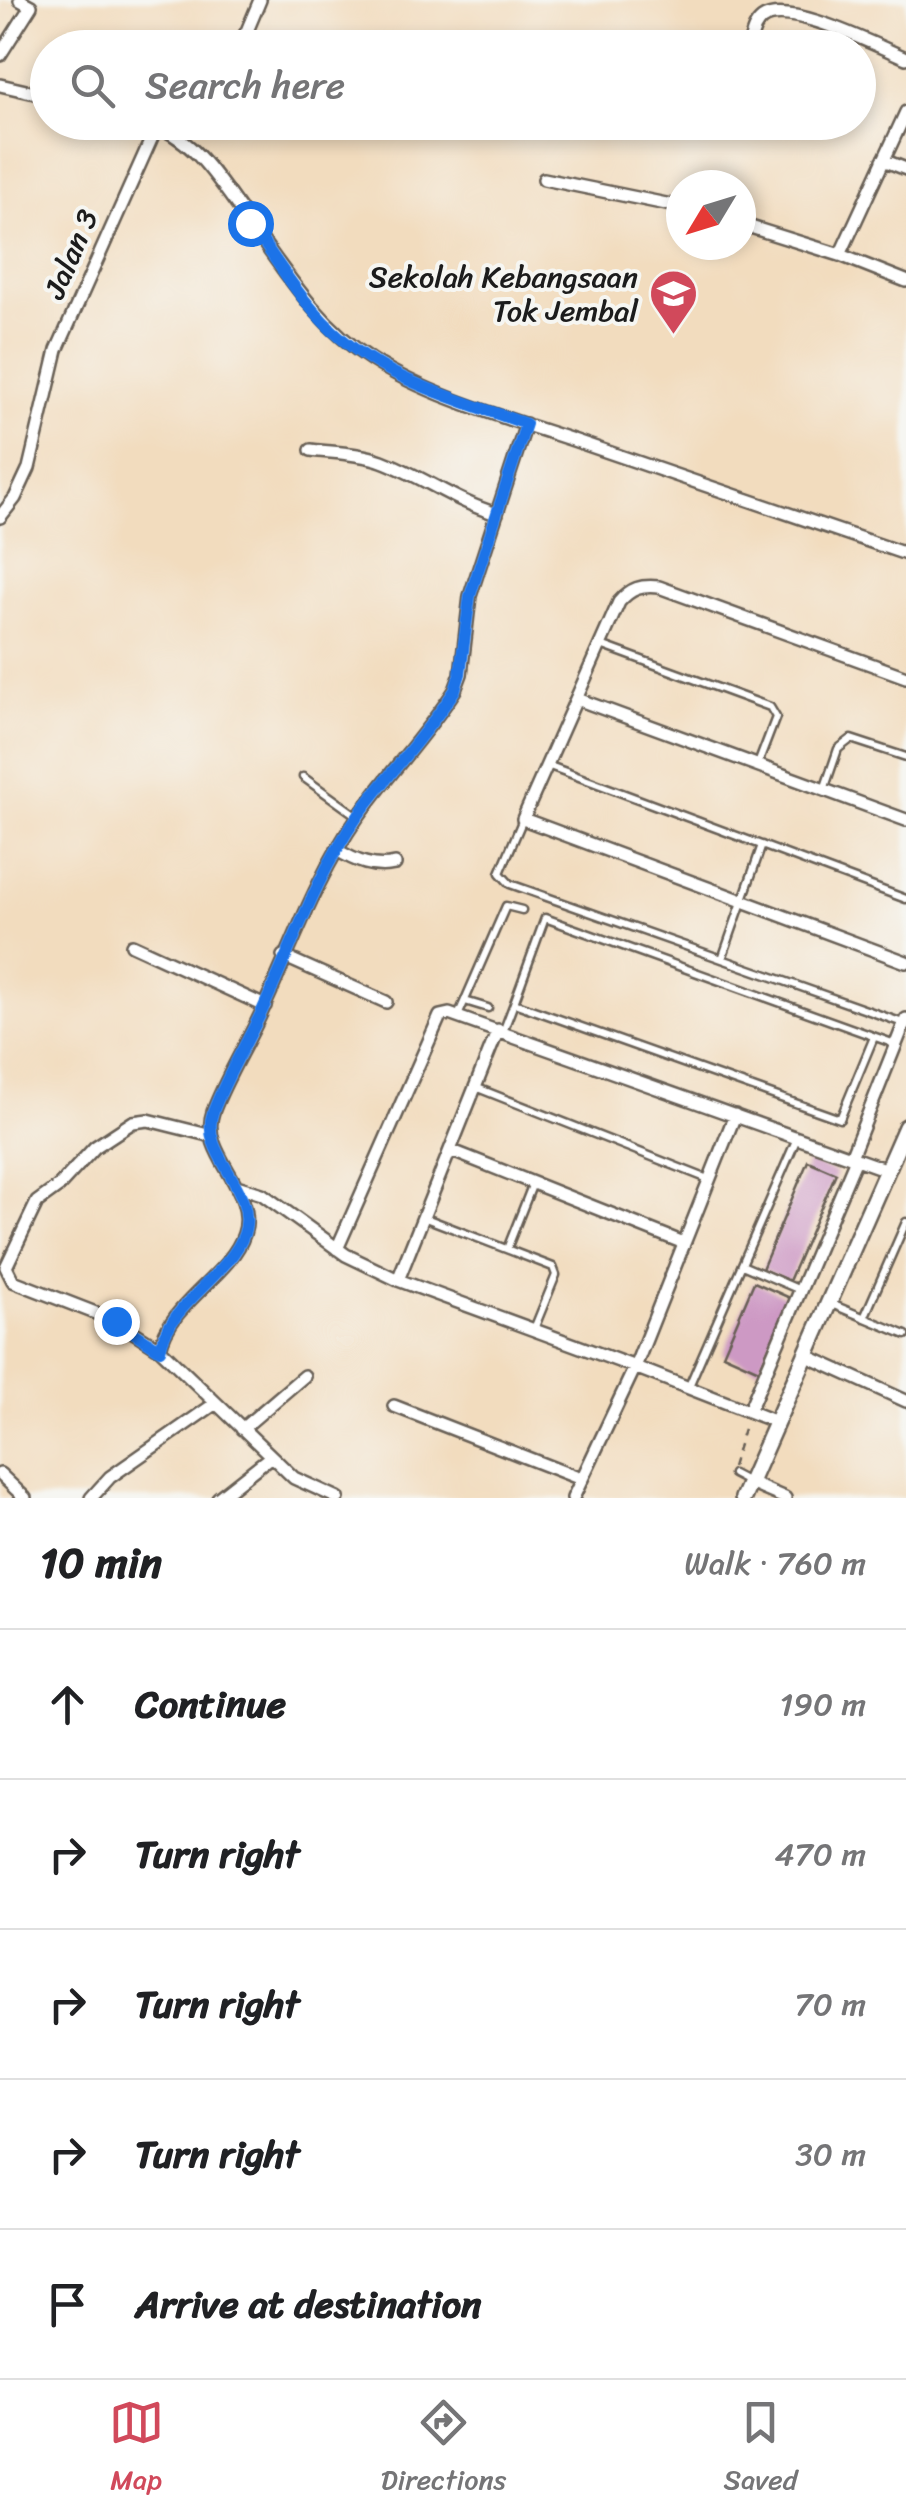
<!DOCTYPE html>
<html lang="en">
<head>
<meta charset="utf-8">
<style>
	:root { --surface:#fff; --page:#f2f2f2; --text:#202124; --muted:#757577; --line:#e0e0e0; --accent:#d1495b }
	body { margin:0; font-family:Sriracha,sans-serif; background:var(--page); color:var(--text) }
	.compass { position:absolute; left:666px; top:170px; width:90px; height:90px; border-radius:50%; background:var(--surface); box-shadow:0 5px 15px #0003; rotate:232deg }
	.stop { position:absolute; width:30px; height:30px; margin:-22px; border:8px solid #1a73e8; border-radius:50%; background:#fff }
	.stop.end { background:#1a73e8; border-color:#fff; box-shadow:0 2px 10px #0008 }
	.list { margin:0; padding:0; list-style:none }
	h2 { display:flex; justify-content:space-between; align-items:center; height:130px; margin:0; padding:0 40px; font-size:42px }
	h2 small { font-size:32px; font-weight:400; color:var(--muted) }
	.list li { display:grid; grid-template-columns:65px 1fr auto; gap:30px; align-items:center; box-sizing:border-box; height:150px; padding:0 40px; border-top:2px solid var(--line) }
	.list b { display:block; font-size:38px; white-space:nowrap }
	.list em { font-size:32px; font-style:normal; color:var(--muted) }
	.icon { flex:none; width:55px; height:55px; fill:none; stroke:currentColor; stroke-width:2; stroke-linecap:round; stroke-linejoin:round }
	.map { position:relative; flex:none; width:906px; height:1498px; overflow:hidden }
	.search { position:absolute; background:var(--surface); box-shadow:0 5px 15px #0003; left:30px; right:30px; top:30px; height:110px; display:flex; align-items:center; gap:25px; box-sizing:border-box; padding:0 35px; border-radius:55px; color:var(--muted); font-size:38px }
	.sheet { height:880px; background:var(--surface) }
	nav { display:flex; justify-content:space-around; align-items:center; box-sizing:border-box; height:140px; border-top:2px solid var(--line); background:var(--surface); font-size:28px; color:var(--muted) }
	nav a { display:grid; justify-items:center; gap:5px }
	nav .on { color:var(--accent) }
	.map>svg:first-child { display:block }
</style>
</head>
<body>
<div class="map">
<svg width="906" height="1498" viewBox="0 0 906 1498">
	<rect width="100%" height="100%" fill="#f6f6f2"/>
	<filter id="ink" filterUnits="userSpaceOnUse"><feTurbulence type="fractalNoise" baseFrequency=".01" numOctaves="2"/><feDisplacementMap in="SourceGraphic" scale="20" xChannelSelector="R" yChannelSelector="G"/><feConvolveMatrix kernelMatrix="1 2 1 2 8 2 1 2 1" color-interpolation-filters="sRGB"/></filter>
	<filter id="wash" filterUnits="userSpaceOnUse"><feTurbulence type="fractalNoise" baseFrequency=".0048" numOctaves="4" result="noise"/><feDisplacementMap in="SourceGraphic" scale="40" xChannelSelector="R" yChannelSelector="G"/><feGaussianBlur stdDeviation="2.25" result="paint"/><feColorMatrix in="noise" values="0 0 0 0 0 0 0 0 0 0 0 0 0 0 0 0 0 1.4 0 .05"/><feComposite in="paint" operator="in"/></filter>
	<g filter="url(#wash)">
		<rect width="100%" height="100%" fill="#f2dcbe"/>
		<g id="blocks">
			<path fill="#cd99c4" d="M808,1161L836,1173L789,1281L762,1269Z
				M754,1282L790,1298L759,1370L723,1354Z"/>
		</g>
	</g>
	<g filter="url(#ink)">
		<use href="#blocks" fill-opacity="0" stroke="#675f55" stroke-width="2.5"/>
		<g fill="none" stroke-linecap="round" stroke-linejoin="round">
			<defs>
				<path id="service" d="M601,645L770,707L776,717L758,764
					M547,765L906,899
					M303,777L357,816
					M824,790L838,749L851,739L906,757
					M523,819L500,873L510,884L903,1023
					M722,959L762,845
					M465,1001L488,1008
					M458,1016L506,906L522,910
					M503,1032L514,1003
					M874,1037L840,1119L514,1003L545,918L895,1044
					M475,1087L708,1179
					M423,1217L553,1267L556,1275L534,1329
					M507,1249L533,1183
					M742,1265L800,1290
					M829,1303L906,1335
					M864,1318L906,1222
					M689,1386L797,1138
					M733,1474L750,1483"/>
				<path id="minor" d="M236,48L247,31L260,0
					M748,48C752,37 753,26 762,19C789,0 876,46 906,58
					M0,55L31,6L20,0
					M0,85L48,96
					M146,122C195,137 218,180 247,219C284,270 318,326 372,360C430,397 510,419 576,441C686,479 796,516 906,554
					M883,160L906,169
					M544,179L681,207
					M741,224L840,255L906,281
					M840,255L906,112
					M311,450C334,453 360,453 382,461C422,476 456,502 497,514
					M0,517L15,498L29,468L57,350L157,126
					M906,677L659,587C641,585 631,588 619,602L523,819L906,962
					M577,699L906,820
					M337,850C355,861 374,869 395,864
					M132,945L265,1006
					M283,956L386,1002
					M450,1150L684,1243
					M851,1157L906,1019
					M237,1186L262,1194L346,1255L398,1280L635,1367L776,1422
					M337,1249L440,1016L449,1014L887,1170
					M398,1280L498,1030
					M160,1349L116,1321L13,1281L6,1267L37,1202L59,1186L95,1147L133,1122L148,1120L212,1136
					M805,1355L906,1401
					M394,1406L581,1479
					M749,1411L856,1159
					M242,1429L304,1376
					M0,1474L25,1498
					M750,1483L785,1498
					M91,1498L110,1477L216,1403
					M218,1498L270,1457
					M338,1498L294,1478L160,1349C169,1303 231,1275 244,1234C259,1190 198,1154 213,1112C226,1077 248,1043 263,1009C293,944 316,877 357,818C388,774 426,735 455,690L461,674L470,596L526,424
					M573,1498L635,1367L735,1115"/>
				<path id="secondary" d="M743,1498L906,1127"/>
			</defs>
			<use href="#service" stroke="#675f55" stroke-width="11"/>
			<use href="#minor" stroke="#675f55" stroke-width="16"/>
			<use href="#secondary" stroke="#675f55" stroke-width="20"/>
			<path stroke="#675f55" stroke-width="2.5" stroke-dasharray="8 8" stroke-linecap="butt" d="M732,1467L746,1422"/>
			<use href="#service" stroke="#fff" stroke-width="6"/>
			<use href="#minor" stroke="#fff" stroke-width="11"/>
			<use href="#secondary" stroke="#fff" stroke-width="15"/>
		</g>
	</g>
	<g fill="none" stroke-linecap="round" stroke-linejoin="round" filter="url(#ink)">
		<path stroke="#1a73e8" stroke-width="12" d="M116,1321L160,1350C169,1303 230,1275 244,1234C259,1190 198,1154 213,1112C226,1077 247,1043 263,1009C293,944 316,877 357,817C388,774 426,735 455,690L460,674L470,596L526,424C463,401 394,383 342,339C304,308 278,262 250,223"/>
	</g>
	<defs>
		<symbol id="school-pin" viewBox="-11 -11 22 30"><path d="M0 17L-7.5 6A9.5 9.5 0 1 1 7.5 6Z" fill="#d1495b" stroke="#f6f6f2"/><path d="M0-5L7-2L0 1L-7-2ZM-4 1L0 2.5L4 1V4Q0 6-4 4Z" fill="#fff"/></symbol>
	</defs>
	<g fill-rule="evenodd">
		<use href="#school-pin" x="646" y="266" width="55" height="75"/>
	</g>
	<g text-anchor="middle" stroke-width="8" stroke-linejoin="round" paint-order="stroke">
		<g font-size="30" fill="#1c1c1c" stroke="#f6f6f2">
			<text transform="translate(71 254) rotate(-67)" y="10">Jalan 3</text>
		</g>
		<g font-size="30" fill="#1c1c1c" stroke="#f6f6f2" text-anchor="end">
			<text x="638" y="287">Sekolah Kebangsaan<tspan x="638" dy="34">Tok Jembal</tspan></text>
		</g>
	</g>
</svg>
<svg class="compass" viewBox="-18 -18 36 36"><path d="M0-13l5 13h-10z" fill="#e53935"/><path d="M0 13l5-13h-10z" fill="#757577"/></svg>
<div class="stop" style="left:250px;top:223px"></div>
<div class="stop end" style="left:116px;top:1321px"></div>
<div class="search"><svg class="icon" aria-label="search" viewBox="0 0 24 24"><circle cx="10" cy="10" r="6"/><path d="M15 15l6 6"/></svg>Search here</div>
</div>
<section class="sheet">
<h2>10 min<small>Walk · 760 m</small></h2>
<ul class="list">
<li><svg class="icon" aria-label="ahead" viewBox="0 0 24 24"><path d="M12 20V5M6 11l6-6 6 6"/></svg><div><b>Continue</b></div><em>190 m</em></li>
<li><svg class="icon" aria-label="right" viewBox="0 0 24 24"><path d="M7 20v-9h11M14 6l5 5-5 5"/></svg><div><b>Turn right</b></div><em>470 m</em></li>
<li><svg class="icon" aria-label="right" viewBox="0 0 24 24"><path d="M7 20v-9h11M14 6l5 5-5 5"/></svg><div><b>Turn right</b></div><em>70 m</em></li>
<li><svg class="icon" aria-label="right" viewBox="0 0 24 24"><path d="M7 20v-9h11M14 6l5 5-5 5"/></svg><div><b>Turn right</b></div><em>30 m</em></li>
<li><svg class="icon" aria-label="arrive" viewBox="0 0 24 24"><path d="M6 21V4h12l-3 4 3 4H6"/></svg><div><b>Arrive at destination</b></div></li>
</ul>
</section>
<nav>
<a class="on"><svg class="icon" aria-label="map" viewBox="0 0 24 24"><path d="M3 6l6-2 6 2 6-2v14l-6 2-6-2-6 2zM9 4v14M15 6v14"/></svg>Map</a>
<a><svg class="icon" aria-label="directions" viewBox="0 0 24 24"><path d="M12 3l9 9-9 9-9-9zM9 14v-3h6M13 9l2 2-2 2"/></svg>Directions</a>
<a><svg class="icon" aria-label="saved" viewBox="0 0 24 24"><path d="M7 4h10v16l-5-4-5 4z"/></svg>Saved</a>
</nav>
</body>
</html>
